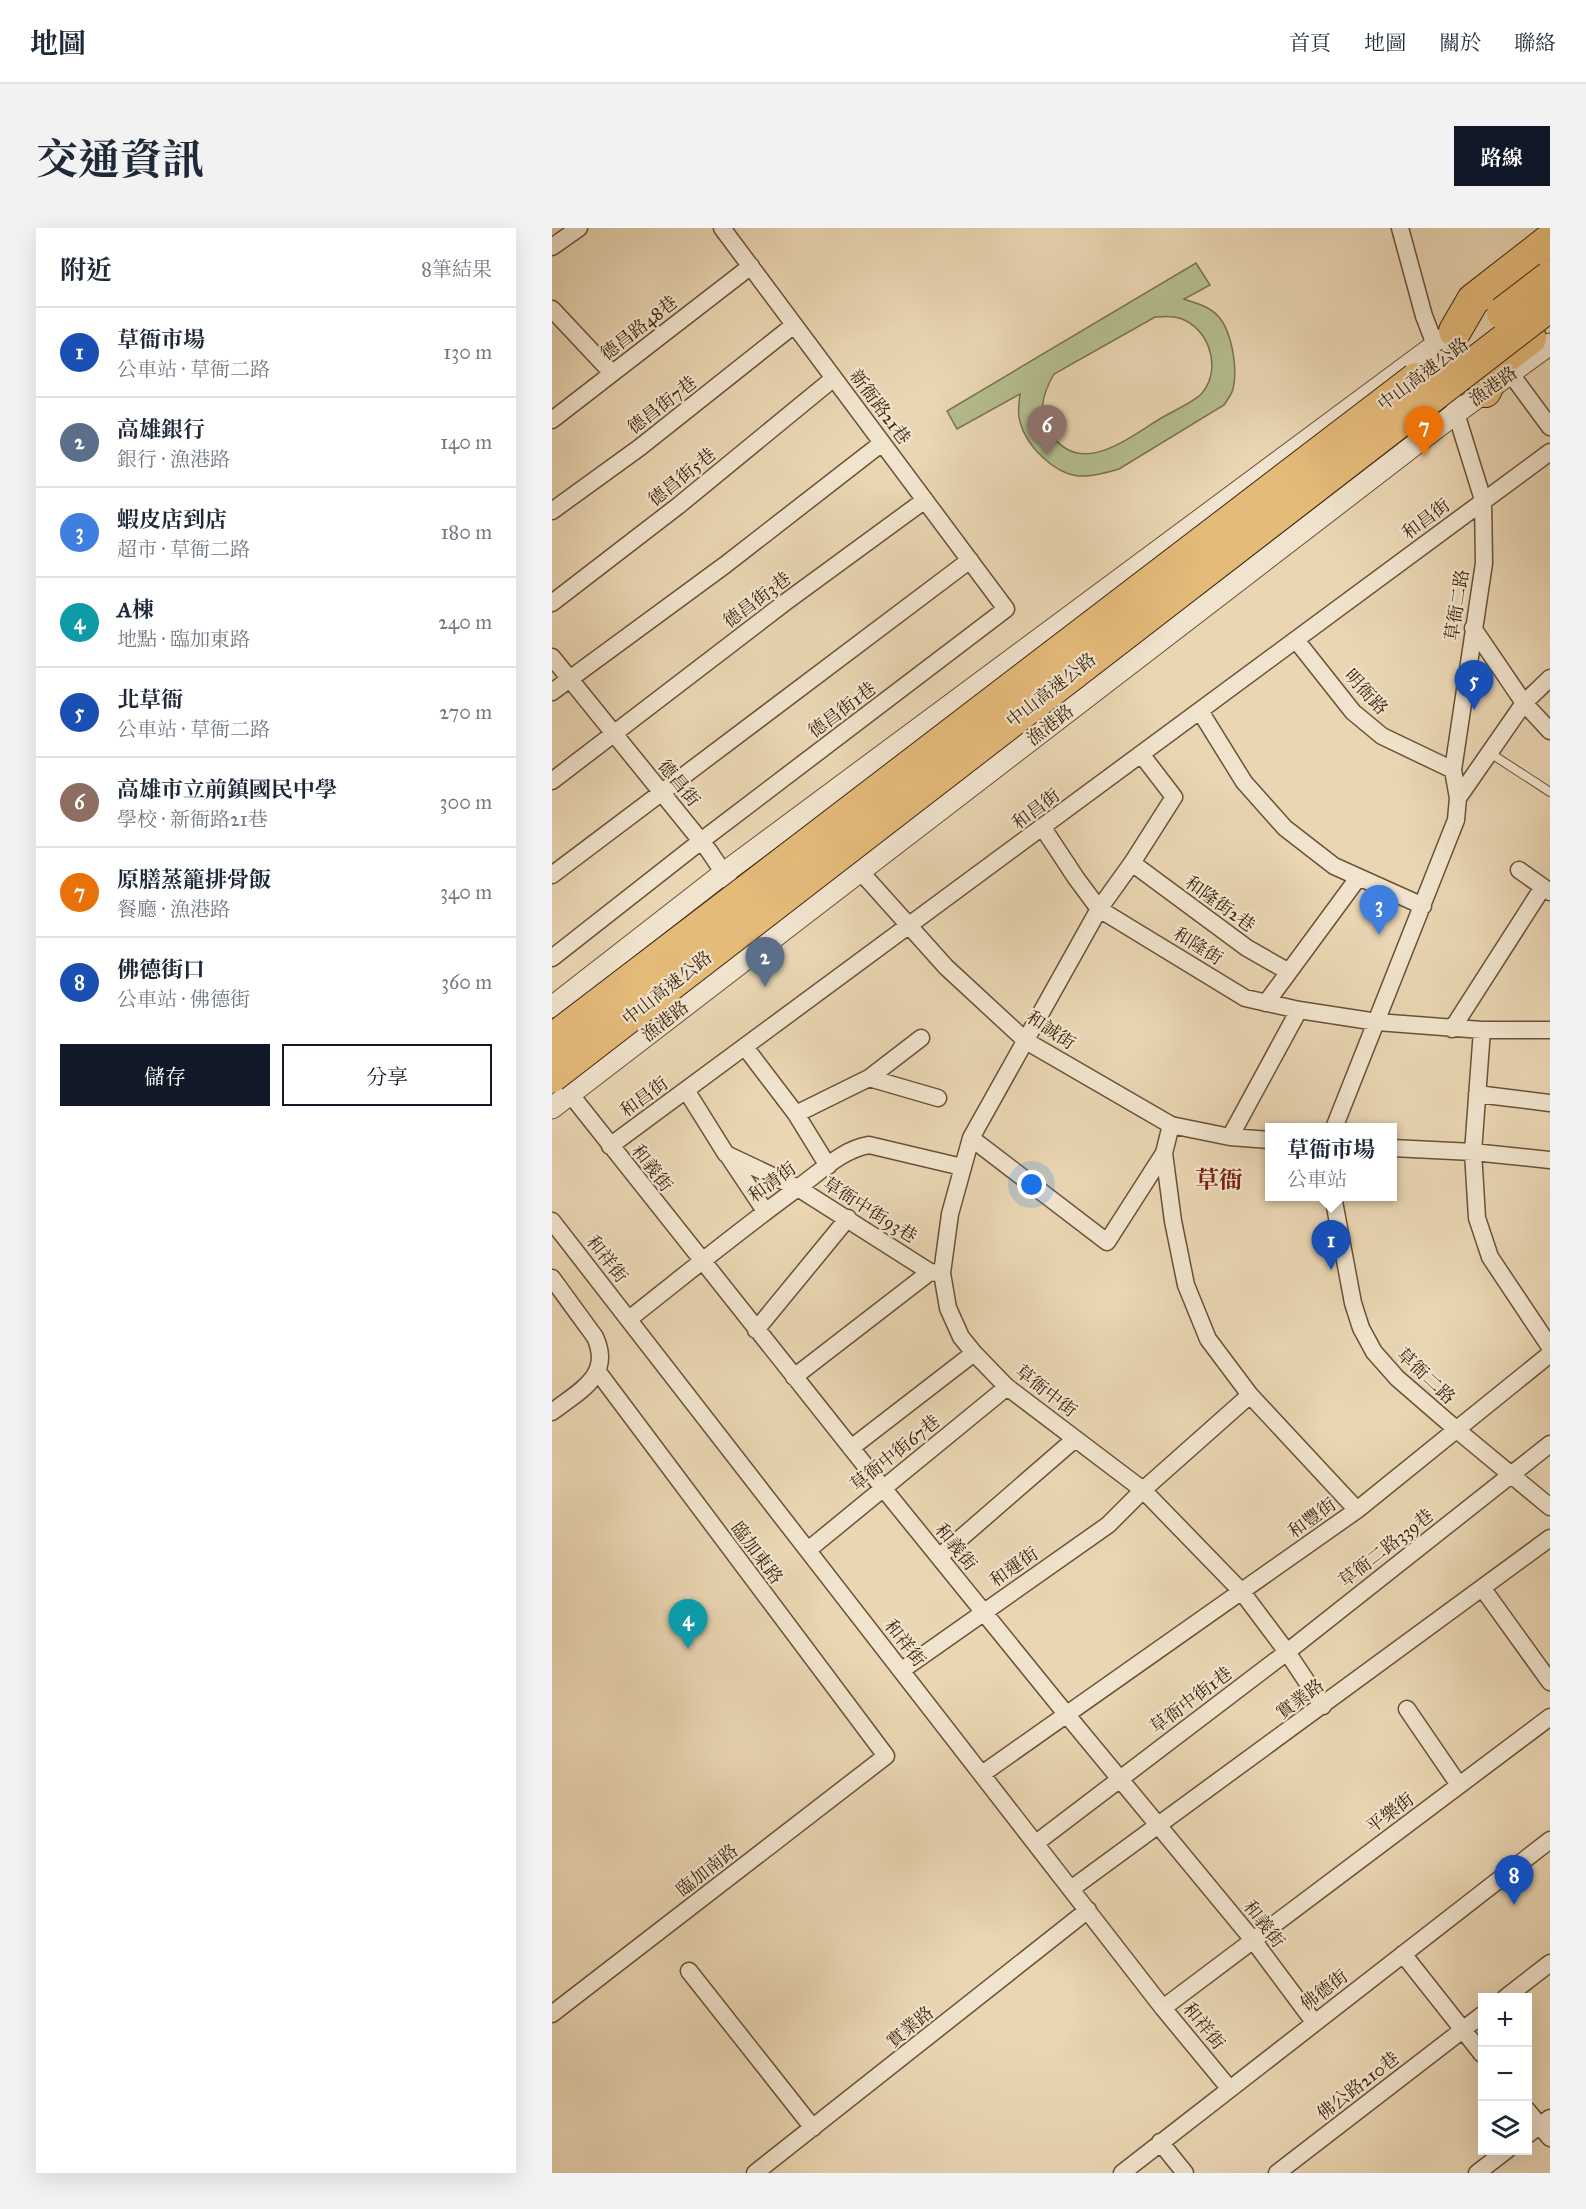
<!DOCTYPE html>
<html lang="zh-TW">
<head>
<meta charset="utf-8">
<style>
	:root { --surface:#fff; --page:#f2f2f3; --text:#1f2937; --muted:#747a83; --line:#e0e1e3; --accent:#111827 }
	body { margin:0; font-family:"IM FELL Great Primer","Noto Serif TC",serif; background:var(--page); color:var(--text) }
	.controls { position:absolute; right:18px; bottom:18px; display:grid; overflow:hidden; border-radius:0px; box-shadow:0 6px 24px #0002 }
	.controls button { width:54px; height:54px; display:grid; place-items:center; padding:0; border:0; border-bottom:2px solid var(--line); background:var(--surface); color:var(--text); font:30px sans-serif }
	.you { position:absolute; left:480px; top:957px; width:21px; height:21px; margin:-15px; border:4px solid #fff; border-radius:50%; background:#1a73e8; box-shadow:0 0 0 9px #1a73e833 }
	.badge { display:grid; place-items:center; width:39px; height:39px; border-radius:50%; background:var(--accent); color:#fff; font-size:20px; font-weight:700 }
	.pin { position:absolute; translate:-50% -50px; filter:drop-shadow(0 2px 3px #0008) }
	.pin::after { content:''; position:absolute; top:32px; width:21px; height:18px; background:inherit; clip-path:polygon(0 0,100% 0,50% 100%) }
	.popup { position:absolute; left:713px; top:895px; width:132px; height:78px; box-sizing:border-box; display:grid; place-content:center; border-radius:0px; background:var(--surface); filter:drop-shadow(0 2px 4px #0005); font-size:20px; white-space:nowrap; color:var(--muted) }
	.popup b { font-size:22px; color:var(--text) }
	.popup::after { content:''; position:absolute; left:50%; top:100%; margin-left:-12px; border:12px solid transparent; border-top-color:var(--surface) }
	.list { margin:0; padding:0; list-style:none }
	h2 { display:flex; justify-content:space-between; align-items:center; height:78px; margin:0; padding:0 24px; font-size:26px }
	h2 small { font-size:20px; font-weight:400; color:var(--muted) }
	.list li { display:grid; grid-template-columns:39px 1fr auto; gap:18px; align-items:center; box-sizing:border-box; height:90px; padding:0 24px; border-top:2px solid var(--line) }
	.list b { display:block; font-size:22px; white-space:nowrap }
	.list p { margin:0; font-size:20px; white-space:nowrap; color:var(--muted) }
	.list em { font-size:20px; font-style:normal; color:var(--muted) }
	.actions { display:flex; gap:12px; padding:18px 24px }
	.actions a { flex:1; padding:14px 0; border:2px solid var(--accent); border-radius:0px; text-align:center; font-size:21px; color:var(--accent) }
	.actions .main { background:var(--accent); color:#fff }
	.icon { flex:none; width:33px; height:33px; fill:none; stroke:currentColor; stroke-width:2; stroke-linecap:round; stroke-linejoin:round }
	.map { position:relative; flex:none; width:998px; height:1945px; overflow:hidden; border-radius:0px }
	header { display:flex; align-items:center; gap:36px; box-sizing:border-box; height:84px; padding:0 30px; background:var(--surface); border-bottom:2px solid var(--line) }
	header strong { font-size:28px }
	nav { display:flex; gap:33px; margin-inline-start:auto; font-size:21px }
	.intro { display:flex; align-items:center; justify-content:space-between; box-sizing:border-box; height:144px; padding:0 36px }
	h1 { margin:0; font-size:42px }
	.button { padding:15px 27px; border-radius:0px; background:var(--accent); color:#fff; font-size:21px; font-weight:700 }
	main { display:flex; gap:36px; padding:0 36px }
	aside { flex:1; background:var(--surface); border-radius:0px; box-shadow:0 6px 24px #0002 }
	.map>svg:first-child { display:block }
</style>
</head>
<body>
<header>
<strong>地圖</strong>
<nav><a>首頁</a><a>地圖</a><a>關於</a><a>聯絡</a></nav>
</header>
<div class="intro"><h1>交通資訊</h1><a class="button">路線</a></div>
<main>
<aside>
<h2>附近<small>8筆結果</small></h2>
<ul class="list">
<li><span class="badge" style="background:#1a4fb4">1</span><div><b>草衙市場</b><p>公車站 · 草衙二路</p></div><em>130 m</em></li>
<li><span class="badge" style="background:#5c6f8a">2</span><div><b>高雄銀行</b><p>銀行 · 漁港路</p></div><em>140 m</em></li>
<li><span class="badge" style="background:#3f7fe0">3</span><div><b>蝦皮店到店</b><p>超市 · 草衙二路</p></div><em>180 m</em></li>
<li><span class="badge" style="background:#0f9aa8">4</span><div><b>A棟</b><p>地點 · 臨加東路</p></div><em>240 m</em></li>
<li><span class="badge" style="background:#1a4fb4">5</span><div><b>北草衙</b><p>公車站 · 草衙二路</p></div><em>270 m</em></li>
<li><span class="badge" style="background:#8d6e63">6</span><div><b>高雄市立前鎮國民中學</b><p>學校 · 新衙路21巷</p></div><em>300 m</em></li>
<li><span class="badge" style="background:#e8710a">7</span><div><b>原膳蒸籠排骨飯</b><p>餐廳 · 漁港路</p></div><em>340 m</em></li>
<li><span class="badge" style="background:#1a4fb4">8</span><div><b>佛德街口</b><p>公車站 · 佛德街</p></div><em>360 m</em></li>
</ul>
<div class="actions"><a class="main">儲存</a><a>分享</a></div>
</aside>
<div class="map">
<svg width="998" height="1945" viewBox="0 0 998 1945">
	<rect width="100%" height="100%" fill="#ead6b3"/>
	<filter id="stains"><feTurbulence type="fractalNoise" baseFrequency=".00333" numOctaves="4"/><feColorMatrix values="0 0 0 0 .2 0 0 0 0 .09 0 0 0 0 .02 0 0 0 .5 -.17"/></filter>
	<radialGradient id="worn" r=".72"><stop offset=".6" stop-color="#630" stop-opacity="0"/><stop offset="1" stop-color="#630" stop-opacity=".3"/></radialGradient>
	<path fill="#b5be8e" stroke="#7a724e" stroke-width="1.5" fill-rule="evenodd" d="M644,35L658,57L632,71C643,75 657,78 666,88C680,103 686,141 681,161C680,166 675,172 672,177L567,241C554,245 540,249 526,248C501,245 474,217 468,194C465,185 467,175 468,166L405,201L395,183ZM603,89C609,89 616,88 622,89C655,94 672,139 650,165C644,173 621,183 611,189C578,208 530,251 499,206C485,185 490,167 502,146Z"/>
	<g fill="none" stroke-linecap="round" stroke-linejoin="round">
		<defs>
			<path id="service" d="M938,525L998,564"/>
			<path id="minor" d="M0,19L27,0
				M0,81L60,145
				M959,146L998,199
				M0,192L199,38
				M0,283L87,220L242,97
				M0,375L126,278L282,150
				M921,400L972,475L998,503
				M744,412L801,484L830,508L901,542
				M0,429L157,623L191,674
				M0,464L173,337L330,215
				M648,483L692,554L733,600L782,638L871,678
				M589,526L622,569L580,635L547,681L419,910L398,986L390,1045L396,1080L409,1109L422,1125L455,1159L591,1262L690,1364L735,1424L771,1478
				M0,553L235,373L373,272
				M906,570L972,475L998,450
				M491,600L524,650L547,681L693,770L747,782L825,794L930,802H998
				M580,635L695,720L737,744
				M967,642L991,659
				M308,643L394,739L474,813L619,897L678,909L718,912
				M0,647L418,332
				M0,730L149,613L454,381L170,0
				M714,775L806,650
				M900,801L991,659L998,664
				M930,802L921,924L925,990L938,1029L998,1119
				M193,819L244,886L317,850L369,810
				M317,850L386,870
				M134,862L174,926L246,960L378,1044
				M925,866L998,875
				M19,867L331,1260L515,1487L701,1712L762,1794
				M244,886L276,938
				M619,897L612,925L621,993L634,1057L656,1111L698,1167L805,1282
				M782,900L904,592L906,570L901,542L932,335L931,272L904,185L898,155L872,88L848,0
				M678,909L747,782
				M419,910L555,1014L612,925
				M58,918L998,224
				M840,920L921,924L998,932
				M175,926L213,983
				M781,968L801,1075L809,1100L822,1124L845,1150L905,1202L998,1279
				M0,993L611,1780L677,1860
				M0,1050L43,1109C61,1148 27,1163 0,1184
				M77,1091C133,1047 189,1001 247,959C268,944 291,921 317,917L410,939
				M204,1102L296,990
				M242,1149L378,1044L389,1045
				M299,1220L422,1125
				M256,1322L455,1159
				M387,1329L523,1211
				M931,1361L998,1454
				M350,1442L556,1297L591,1262L698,1167
				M855,1481L907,1557
				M430,1546L805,1282L998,1126
				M484,1615L735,1424L998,1216
				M519,1661L998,1310
				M851,1726L930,1826
				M137,1743L261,1900
				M953,1770L998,1735
				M611,1780L998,1489
				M0,1786L334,1528L46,1144
				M975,1882L998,1910
				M975,1907L998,1890
				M608,1914L633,1945
				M203,1945L536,1682
				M570,1945L998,1612
				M725,1945L930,1787
				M925,1945L955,1922"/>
			<path id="tertiary" d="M0,779L172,645L912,96
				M0,880L904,185L998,116"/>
			<path id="motorway" d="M903,103L921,72L998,12
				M933,163L948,133L978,110"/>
		</defs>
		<use href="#service" stroke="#6a5136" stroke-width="10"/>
		<use href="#minor" stroke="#6a5136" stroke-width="19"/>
		<use href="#tertiary" stroke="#6a5136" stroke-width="23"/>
		<use href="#motorway" stroke="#3f250d" stroke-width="34"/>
		<use href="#service" stroke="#f1e4ce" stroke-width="8"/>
		<use href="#minor" stroke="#f1e4ce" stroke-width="16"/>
		<use href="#tertiary" stroke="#f1e4ce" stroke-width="21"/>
		<use href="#motorway" stroke="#e5bb7a" stroke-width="32"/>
		<defs>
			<path id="motorway-bridge" d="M951,85L998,49
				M0,812L864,151
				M0,848L998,77"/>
		</defs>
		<use href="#motorway-bridge" stroke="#3f250d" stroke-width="34" stroke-linecap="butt"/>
		<use href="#motorway-bridge" stroke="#e5bb7a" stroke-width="32"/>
	</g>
	<g text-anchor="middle" stroke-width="4.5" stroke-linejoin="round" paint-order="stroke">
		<g font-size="18" fill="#3f250d" stroke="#f1e4ce">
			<text transform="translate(87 100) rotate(-38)" y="6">德昌路48巷</text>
			<text transform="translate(871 146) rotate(-37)" y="6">中山高速公路</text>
			<text transform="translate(941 158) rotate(-35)" y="6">漁港路</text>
			<text transform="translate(110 177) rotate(-38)" y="6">德昌街7巷</text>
			<text transform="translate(328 179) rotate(53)" y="6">新衙路21巷</text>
			<text transform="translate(130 249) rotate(-39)" y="6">德昌街5巷</text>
			<text transform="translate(874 291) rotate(-37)" y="6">和昌街</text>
			<text transform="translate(205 372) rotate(-37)" y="6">德昌街3巷</text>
			<text transform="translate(905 377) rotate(-81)" y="6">草衙二路</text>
			<text transform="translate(499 462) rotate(-38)" y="6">中山高速公路</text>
			<text transform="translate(814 464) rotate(47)" y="6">明衙路</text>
			<text transform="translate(290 482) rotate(-37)" y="6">德昌街1巷</text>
			<text transform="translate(498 497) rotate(-38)" y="6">漁港路</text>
			<text transform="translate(127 555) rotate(51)" y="6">德昌街</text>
			<text transform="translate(484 581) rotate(-37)" y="6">和昌街</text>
			<text transform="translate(668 676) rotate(36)" y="6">和隆街2巷</text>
			<text transform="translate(646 718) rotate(32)" y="6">和隆街</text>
			<text transform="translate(115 760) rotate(-38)" y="6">中山高速公路</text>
			<text transform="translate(113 793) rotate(-38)" y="6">漁港路</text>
			<text transform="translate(499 802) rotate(34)" y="6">和誠街</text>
			<text transform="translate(92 869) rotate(-36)" y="6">和昌街</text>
			<text transform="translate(100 940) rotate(52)" y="6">和義街</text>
			<text transform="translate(220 954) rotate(-36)" y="6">和清街</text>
			<text transform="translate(318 982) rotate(32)" y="6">草衙中街93巷</text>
			<text transform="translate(55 1031) rotate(52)" y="6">和祥街</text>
			<text transform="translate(874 1148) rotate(43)" y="6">草衙二路</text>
			<text transform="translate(494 1163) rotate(38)" y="6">草衙中街</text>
			<text transform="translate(343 1225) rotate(-39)" y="6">草衙中街67巷</text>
			<text transform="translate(760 1290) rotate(-36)" y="6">和豐街</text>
			<text transform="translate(404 1319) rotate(51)" y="6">和義街</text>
			<text transform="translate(834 1320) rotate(-38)" y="6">草衙二路339巷</text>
			<text transform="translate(205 1325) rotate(53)" y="6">臨加東路</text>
			<text transform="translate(462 1339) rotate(-35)" y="6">和運街</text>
			<text transform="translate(353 1415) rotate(52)" y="6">和祥街</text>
			<text transform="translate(748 1471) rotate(-36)" y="6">實業路</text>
			<text transform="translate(639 1472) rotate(-37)" y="6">草衙中街1巷</text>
			<text transform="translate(838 1585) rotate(-37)" y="6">平樂街</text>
			<text transform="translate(155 1642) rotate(-38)" y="6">臨加南路</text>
			<text transform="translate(712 1696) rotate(52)" y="6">和義街</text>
			<text transform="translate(772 1762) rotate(-37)" y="6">佛德街</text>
			<text transform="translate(652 1798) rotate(51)" y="6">和祥街</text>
			<text transform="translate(358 1799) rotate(-39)" y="6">實業路</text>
			<text transform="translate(806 1858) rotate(-38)" y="6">佛公路210巷</text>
		</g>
		<g font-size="24" font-weight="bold" fill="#7a1f14" stroke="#f1e4ce">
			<text x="667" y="960">草衙</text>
		</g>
	</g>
	<rect width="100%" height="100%" filter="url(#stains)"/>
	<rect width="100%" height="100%" fill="url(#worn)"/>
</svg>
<div class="controls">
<button>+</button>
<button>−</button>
<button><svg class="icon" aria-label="layers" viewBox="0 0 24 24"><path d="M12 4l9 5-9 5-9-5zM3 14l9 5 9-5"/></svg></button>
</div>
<div class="you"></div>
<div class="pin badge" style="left:779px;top:1042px;background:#1a4fb4">1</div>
<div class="popup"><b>草衙市場</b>公車站</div>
<div class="pin badge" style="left:213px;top:759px;background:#5c6f8a">2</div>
<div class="pin badge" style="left:827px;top:707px;background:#3f7fe0">3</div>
<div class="pin badge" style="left:136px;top:1421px;background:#0f9aa8">4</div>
<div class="pin badge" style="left:922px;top:482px;background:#1a4fb4">5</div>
<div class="pin badge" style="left:495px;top:227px;background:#8d6e63">6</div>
<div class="pin badge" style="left:872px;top:228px;background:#e8710a">7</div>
<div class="pin badge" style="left:962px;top:1677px;background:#1a4fb4">8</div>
</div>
</main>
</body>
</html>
